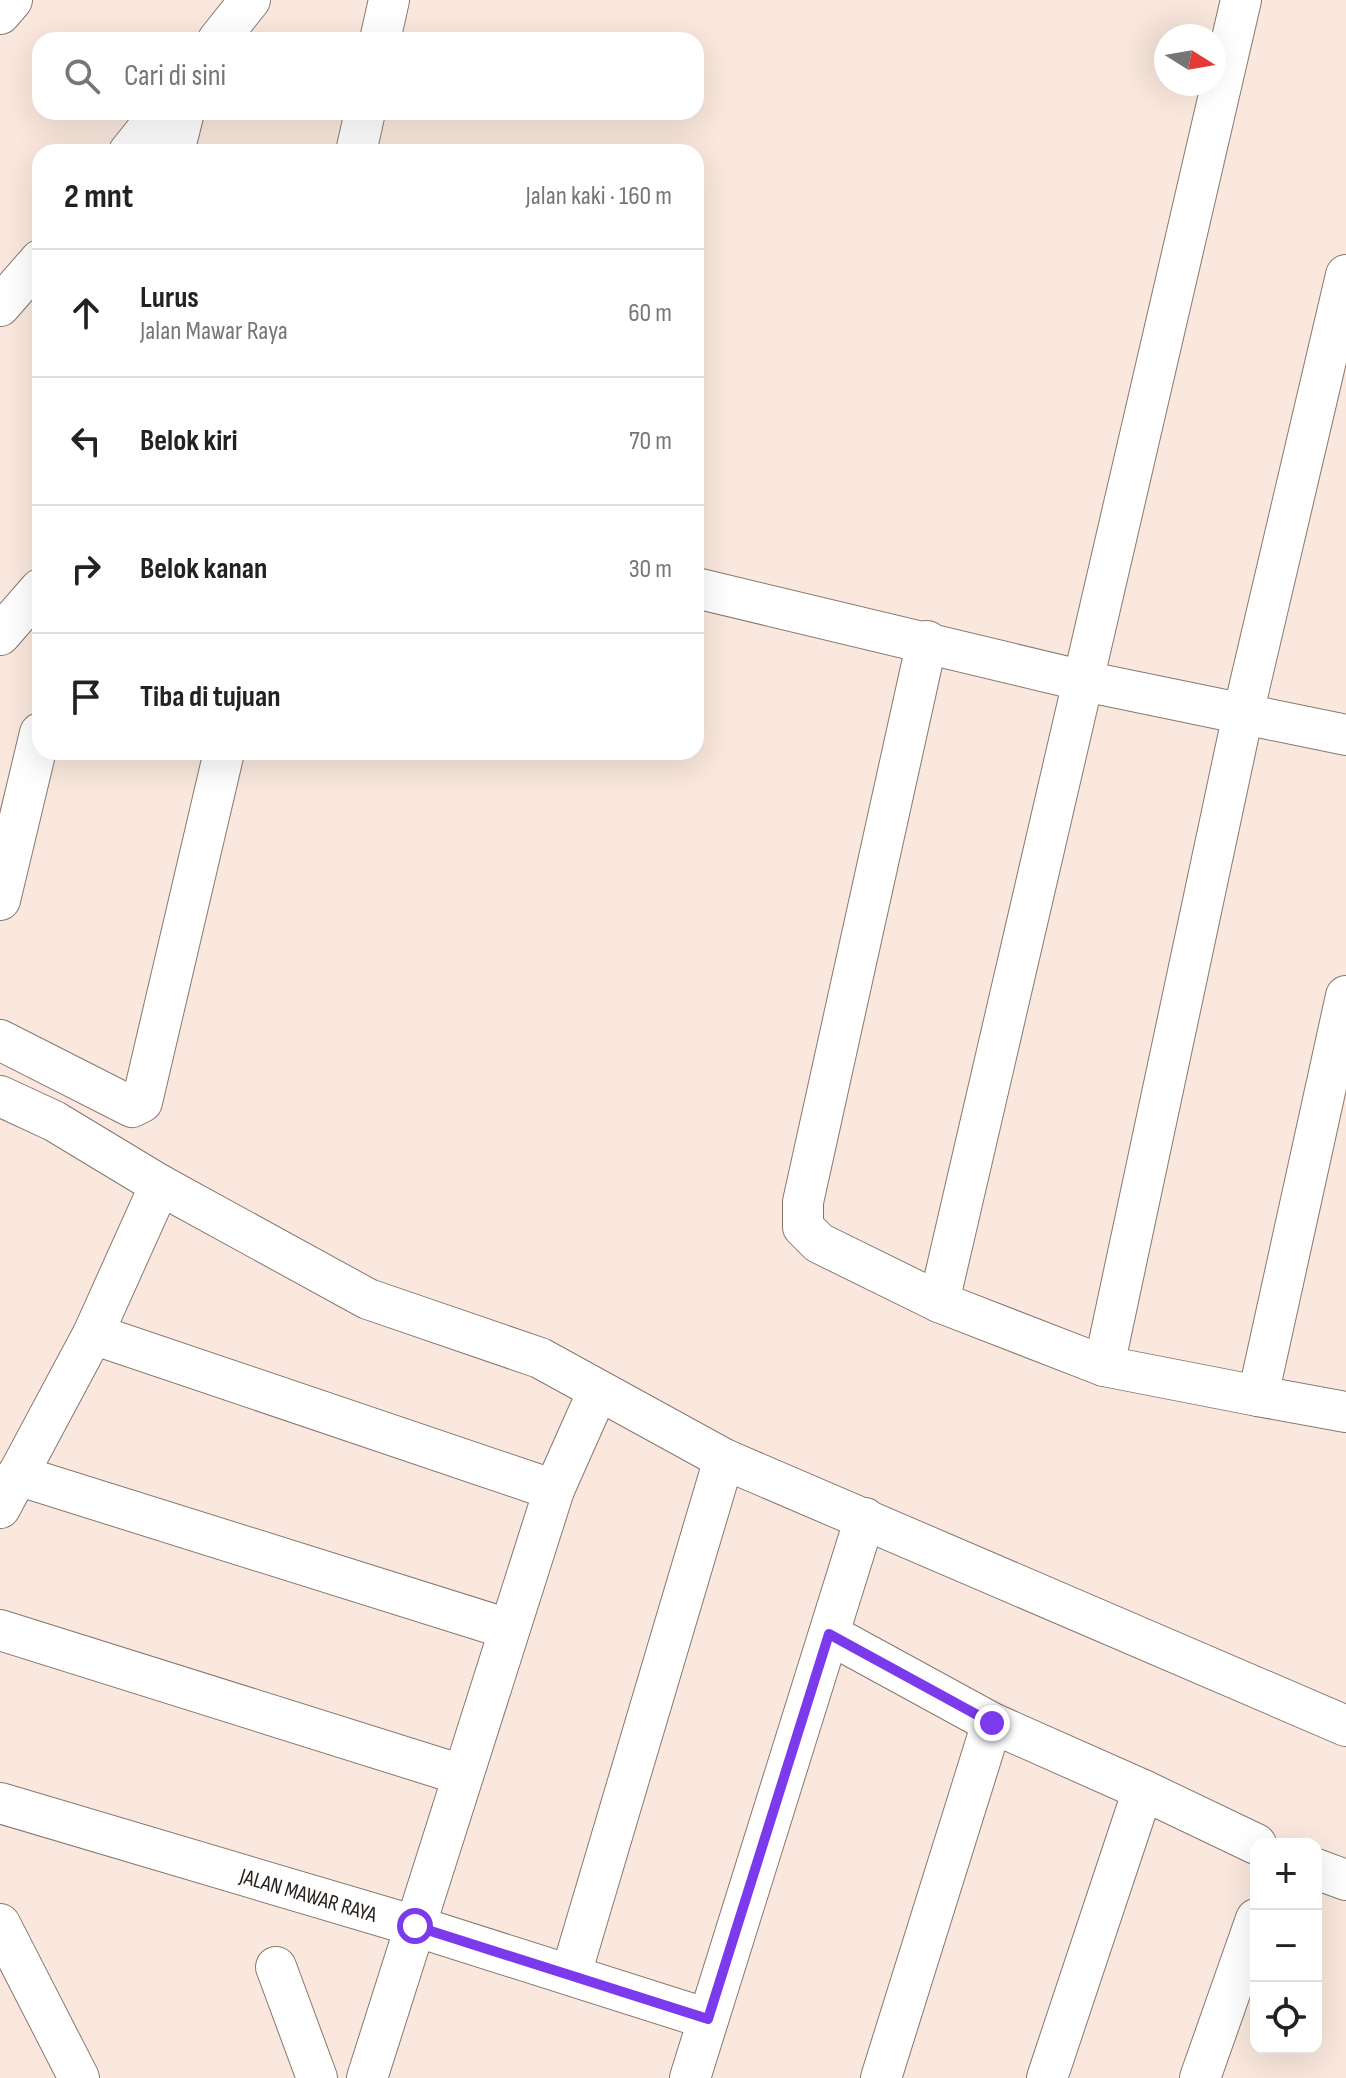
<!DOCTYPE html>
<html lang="id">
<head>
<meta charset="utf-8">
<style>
	:root { --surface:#fff; --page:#f2f2f2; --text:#222; --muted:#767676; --line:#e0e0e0 }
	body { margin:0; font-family:"Sofia Sans Condensed",sans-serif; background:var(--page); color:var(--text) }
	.controls { position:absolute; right:24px; bottom:24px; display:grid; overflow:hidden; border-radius:16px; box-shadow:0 8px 32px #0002 }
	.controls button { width:72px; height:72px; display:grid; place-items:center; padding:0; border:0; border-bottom:2px solid var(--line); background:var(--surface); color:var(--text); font:40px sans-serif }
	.compass { position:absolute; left:1154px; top:24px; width:72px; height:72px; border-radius:50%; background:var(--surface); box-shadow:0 8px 32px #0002; rotate:101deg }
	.stop { position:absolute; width:24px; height:24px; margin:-18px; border:6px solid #7c3aed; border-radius:50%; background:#fff }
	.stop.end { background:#7c3aed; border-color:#fff; box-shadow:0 2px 8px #0008 }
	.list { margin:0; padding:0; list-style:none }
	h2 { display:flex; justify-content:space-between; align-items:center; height:104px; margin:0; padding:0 32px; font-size:34px }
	h2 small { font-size:26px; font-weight:400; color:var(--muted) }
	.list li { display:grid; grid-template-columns:52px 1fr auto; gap:24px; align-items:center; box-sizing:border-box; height:128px; padding:0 32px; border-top:2px solid var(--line) }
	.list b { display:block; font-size:30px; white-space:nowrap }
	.list p { margin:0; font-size:26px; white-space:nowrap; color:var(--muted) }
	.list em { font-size:26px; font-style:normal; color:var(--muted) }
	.icon { flex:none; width:44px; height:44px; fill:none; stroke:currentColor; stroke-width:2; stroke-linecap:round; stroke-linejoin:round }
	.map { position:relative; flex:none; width:1346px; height:2078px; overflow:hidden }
	.search { position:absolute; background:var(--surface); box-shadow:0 8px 32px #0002; left:32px; top:32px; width:672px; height:88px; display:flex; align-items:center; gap:20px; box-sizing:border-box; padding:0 28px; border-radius:24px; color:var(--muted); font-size:30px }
	.panel { position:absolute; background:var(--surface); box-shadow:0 8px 32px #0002; left:32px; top:144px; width:672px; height:616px; border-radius:24px }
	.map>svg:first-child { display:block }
</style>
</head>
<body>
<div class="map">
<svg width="1346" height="2078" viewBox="0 0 1346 2078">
	<rect width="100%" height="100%" fill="#fae8de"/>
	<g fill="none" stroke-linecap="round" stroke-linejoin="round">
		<defs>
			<g id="street">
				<path d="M0,14L12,0"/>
				<path d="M218,40L250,0"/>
				<path d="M380,40L389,0"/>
				<path d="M129,152L161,112"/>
				<path d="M174,152L184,112"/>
				<path d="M356,152L365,112"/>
				<path d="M0,306L40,260"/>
				<path d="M696,588L1084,681L1346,735"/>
				<path d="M0,635L40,589"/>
				<path d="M927,641L803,1202V1227L819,1243L939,1302"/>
				<path d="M0,900L40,733"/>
				<path d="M1346,996L1258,1396L1346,1412"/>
				<path d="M0,1040L132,1107L142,1102L224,752"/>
				<path d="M0,1096L54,1121L160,1185L368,1299L540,1358L724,1459L1346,1726"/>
				<path d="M93,1334L554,1490L367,2078"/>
				<path d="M1104,1366L939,1302L1241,0"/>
				<path d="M1258,1396L1104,1366L1243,714L1346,275"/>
				<path d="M17,1475L508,1629"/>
				<path d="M554,1490L598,1391"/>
				<path d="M0,1508L93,1334L160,1185"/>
				<path d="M0,1630L462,1775"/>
				<path d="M829,1634L992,1723L1143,1790L1256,1844"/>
				<path id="s1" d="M0,1803L415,1926L708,2019"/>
				<path d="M1316,1869L1346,1880"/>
				<path d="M0,1924L79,2078"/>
				<path d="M276,1967L317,2078"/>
				<path d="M571,1974L724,1459"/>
				<path d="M690,2078L865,1518"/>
				<path d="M881,2078L992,1723"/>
				<path d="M1047,2078L1143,1790"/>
				<path d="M1200,2078L1256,1919"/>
			</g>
		</defs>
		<use href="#street" stroke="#87786f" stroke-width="42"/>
		<use href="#street" stroke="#fff" stroke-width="40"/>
	</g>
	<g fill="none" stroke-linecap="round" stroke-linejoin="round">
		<path stroke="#7c3aed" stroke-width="10" d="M415,1926L708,2019L829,1634L992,1723"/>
	</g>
	<g text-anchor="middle" stroke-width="6" stroke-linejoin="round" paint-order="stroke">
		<g font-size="22" fill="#28221e" stroke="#fcf9f7">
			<text dy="8" stroke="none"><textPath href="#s1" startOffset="322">JALAN MAWAR RAYA</textPath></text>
		</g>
	</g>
</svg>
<div class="controls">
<button>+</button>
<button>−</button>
<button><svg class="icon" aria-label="locate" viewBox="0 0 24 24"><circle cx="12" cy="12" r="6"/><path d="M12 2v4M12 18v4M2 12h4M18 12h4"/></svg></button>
</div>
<svg class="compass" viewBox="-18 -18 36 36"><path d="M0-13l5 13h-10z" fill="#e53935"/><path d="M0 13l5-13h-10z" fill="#767676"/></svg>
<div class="stop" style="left:415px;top:1926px"></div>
<div class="stop end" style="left:992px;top:1723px"></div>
<div class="search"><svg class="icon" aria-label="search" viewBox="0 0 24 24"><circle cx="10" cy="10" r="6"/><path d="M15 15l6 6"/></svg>Cari di sini</div>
<section class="panel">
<h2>2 mnt<small>Jalan kaki · 160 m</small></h2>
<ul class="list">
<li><svg class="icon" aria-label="ahead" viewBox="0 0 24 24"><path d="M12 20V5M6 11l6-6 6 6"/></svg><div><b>Lurus</b><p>Jalan Mawar Raya</p></div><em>60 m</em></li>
<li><svg class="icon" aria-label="left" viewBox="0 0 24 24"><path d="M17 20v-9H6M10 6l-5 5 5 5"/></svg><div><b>Belok kiri</b></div><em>70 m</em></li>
<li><svg class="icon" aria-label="right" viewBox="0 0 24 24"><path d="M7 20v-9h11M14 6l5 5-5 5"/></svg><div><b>Belok kanan</b></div><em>30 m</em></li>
<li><svg class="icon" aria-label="arrive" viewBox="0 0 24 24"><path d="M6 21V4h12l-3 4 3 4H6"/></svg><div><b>Tiba di tujuan</b></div></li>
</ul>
</section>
</div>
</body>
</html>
